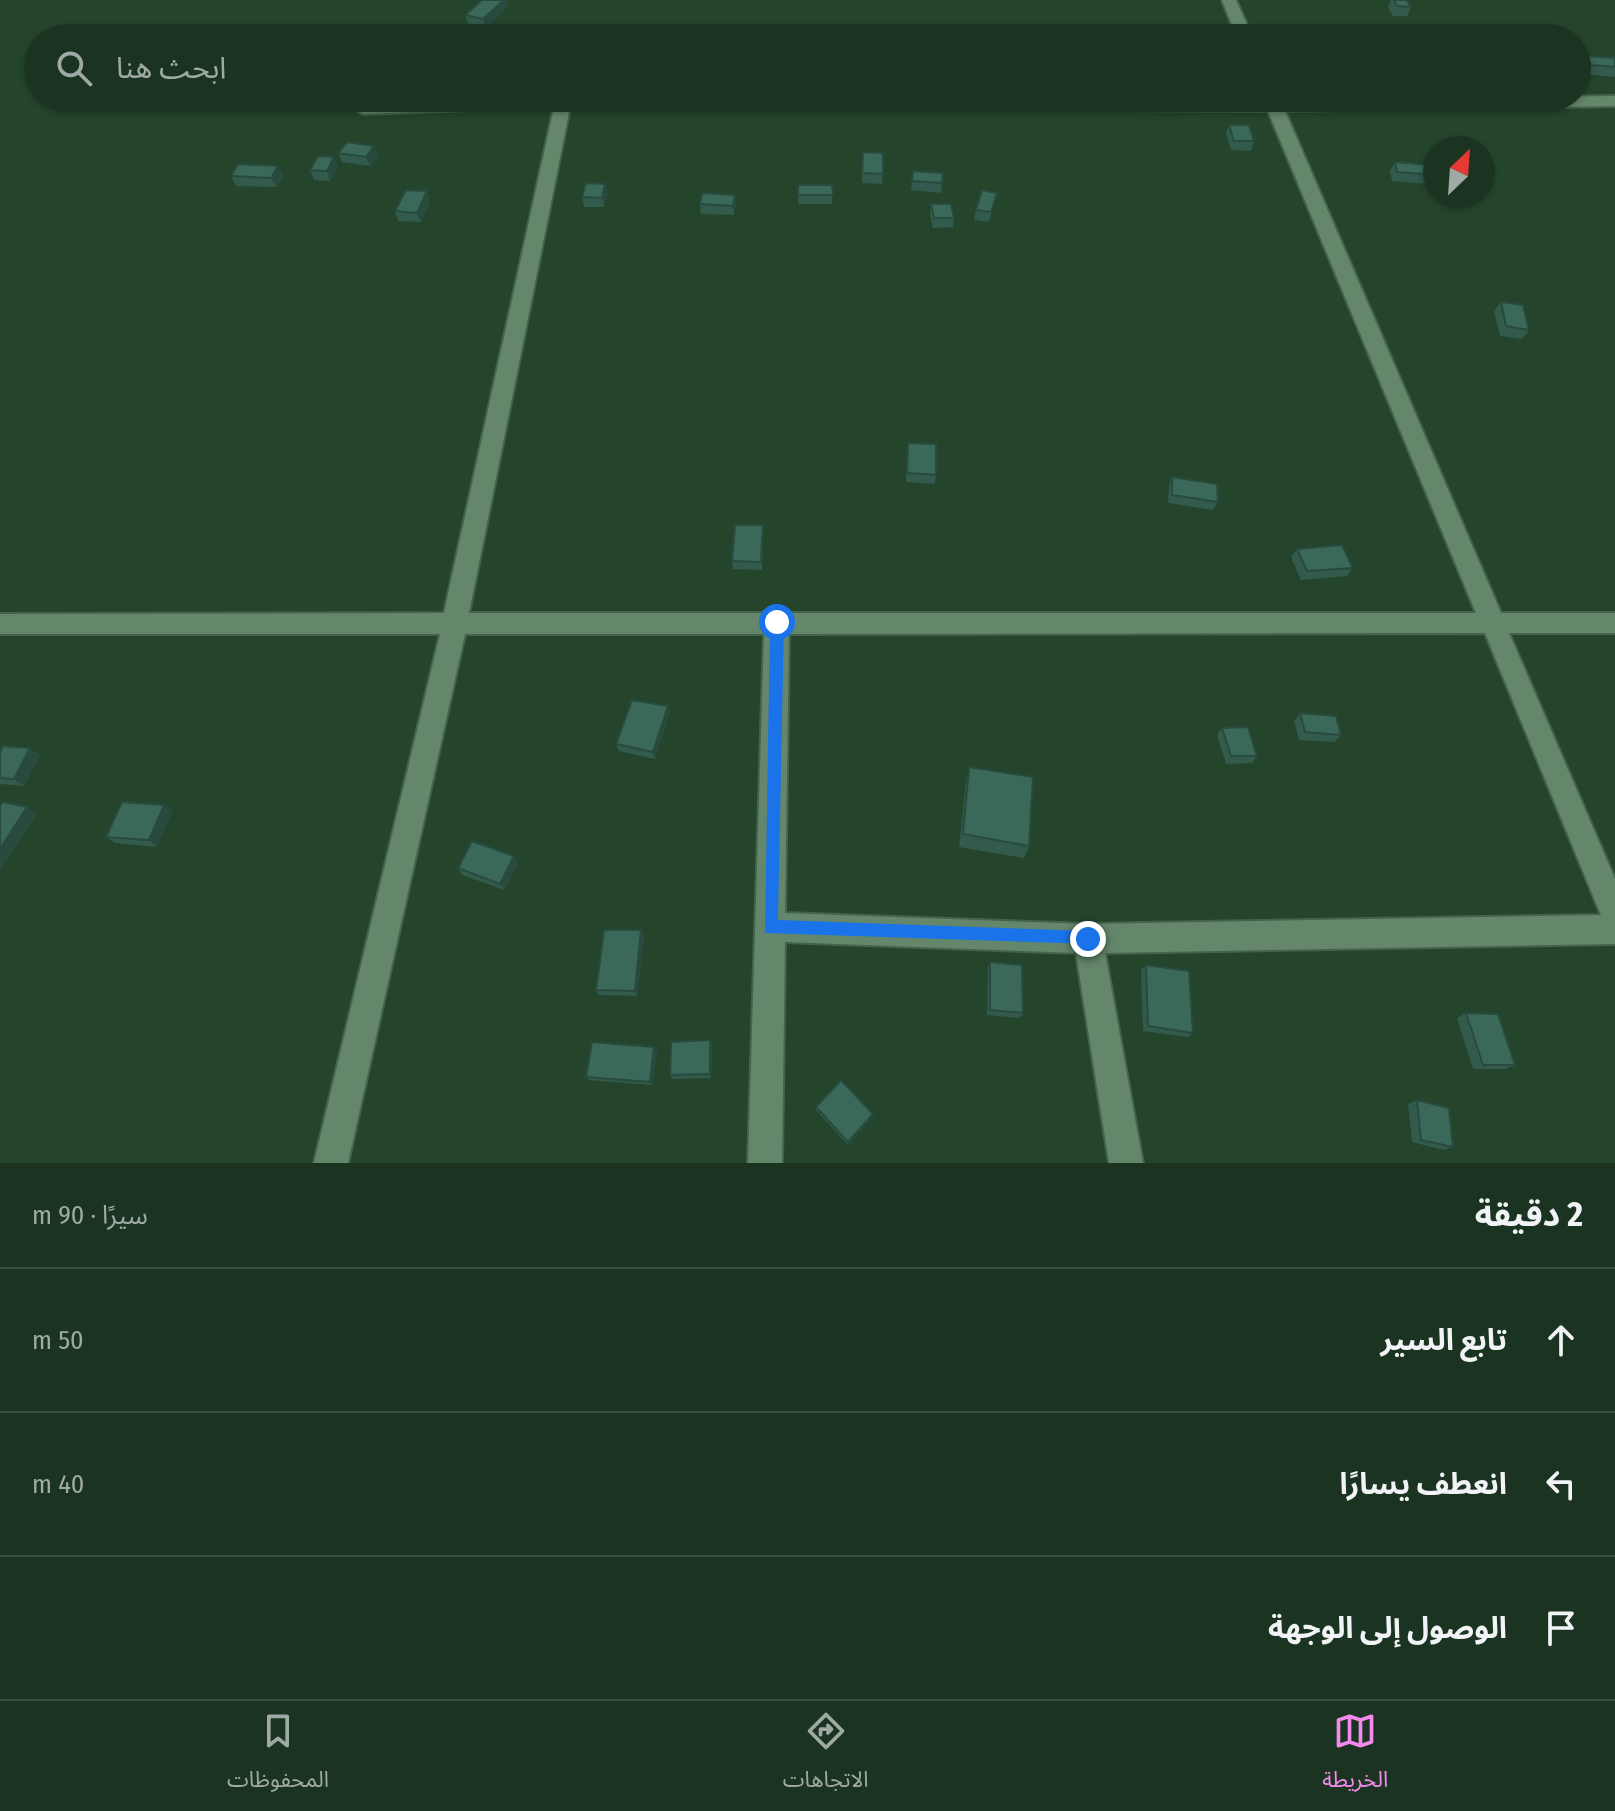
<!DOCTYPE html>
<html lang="ar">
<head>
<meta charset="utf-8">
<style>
	:root { --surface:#1b3421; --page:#283f2e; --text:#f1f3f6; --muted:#a0aaa5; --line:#394f3f; --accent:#f689ed }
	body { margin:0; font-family:"Fira Sans Condensed","Noto Sans Arabic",sans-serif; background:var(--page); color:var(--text); direction:rtl }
	.compass { position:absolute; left:1423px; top:136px; width:72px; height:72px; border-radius:50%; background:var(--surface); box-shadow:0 2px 6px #0004; rotate:25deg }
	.stop { position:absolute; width:24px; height:24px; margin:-18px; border:6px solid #1a73e8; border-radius:50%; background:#fff }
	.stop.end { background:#1a73e8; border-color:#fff; box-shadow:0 2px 8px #0008 }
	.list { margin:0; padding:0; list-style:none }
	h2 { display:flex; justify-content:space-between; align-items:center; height:104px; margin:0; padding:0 32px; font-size:34px }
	h2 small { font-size:26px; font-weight:400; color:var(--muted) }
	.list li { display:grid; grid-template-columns:52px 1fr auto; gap:24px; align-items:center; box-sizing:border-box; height:144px; padding:0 32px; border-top:2px solid var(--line) }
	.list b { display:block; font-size:30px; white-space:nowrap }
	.list em { font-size:26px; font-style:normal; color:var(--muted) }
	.icon { flex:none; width:44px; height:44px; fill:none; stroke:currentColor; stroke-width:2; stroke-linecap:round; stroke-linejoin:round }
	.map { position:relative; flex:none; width:1615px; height:1163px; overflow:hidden; direction:ltr }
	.search { position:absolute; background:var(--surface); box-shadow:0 2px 6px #0004; left:24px; right:24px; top:24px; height:88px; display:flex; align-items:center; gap:20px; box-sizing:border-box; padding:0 28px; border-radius:44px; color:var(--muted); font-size:30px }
	.sheet { height:536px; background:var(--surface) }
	nav { display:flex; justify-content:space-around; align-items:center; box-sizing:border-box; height:112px; border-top:2px solid var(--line); background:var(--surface); font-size:22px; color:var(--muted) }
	nav a { display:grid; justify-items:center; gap:4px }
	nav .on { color:var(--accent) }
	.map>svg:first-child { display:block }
</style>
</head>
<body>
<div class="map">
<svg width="1615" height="1163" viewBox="0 0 1615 1163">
	<rect width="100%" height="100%" fill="#24452c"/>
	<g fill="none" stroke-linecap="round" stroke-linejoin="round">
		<defs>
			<path id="minor" d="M1222,0H1236L1253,38H1237Z
				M1615,96V106L1285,111L1501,613H1615V633H1509L1615,879V944L1105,953L1143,1163H1109L1076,953L785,942L782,1163H748L764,634H465L348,1163H314L440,634H0V614L444,613L554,107L363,114L355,109L357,105L536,98L1264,101L1263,98L1280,101ZM570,107L1268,111L1476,613H469ZM1485,633L1601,915L1088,924L785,913L789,634Z"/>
		</defs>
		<use href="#minor" stroke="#45624d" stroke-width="4"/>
		<use href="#minor" fill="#64876b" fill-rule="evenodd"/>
	</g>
	<path fill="#325a4d" d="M482,0H507L508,7L485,28L468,24L465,15Z
		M1391,0H1407L1411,7L1407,16H1393L1388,7Z
		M1587,56L1615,58V77L1585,74L1581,66Z
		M1229,125L1254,141L1251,151L1231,150L1226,134Z
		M374,146L378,156L370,166L342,162L338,153Z
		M863,152L883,153L882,184L862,183Z
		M334,157L338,167L330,181L314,180L310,170Z
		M1395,162L1434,175L1429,184L1392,181L1390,171Z
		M278,166L283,176L276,187L236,186L231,176Z
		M913,171L943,173L941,193L911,190Z
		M605,184L607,193L604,207H584L582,197Z
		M798,185H832V204H798Z
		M997,193L989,222L974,220L976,210Z
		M735,195L736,204L734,215L701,214L700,204Z
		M430,201L421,222L398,221L395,211Z
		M931,204L954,218L953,227L933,228L930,214Z
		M1501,302L1529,330L1522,339L1500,336L1494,311Z
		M908,443L936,475L935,484L906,482Z
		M1172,477L1218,502L1213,510L1168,503L1169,486Z
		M763,534L762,570L733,569L732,561Z
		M1297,549L1353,568L1347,576L1301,580L1291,557Z
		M668,706L669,714L655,759L619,751L616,744Z
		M1300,713L1341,735L1335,742L1299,740L1294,721Z
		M1222,728L1257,756L1252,763L1226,764L1217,735Z
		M0,752L40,755L24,786L0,784Z
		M969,767L1029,846L1024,858L959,847L966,781Z
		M164,805L172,812L157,847L115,843L106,837Z
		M518,863L505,890L462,875L458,868Z
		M641,930L644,936L637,996L599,995L596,990Z
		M990,962L1023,1013L1020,1018L987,1015L988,967Z
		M1146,965L1193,1033L1188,1037L1143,1031L1141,970Z
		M1466,1013L1515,1065L1505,1069H1473L1457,1018Z
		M712,1044L711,1078L672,1079L670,1075Z
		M657,1051L652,1085L589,1080L586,1077Z
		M1417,1100L1453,1147L1444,1150L1412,1142L1408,1104Z
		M816,1107L872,1118L848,1145L816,1110Z"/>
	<path fill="#294a3e" d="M504,0H507L508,7L485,28L483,19Z
		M374,146L378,156L370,166L366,157Z
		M334,157L338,167L330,181L327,171Z
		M278,166L283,176L276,187L271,178Z
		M605,184L607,193L604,207L602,198Z
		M427,191L430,201L421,222L417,213Z
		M735,195L736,204L734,215L733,206Z
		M668,706L669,714L655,759L653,752Z
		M30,748L40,755L24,786L14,779Z
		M164,805L172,812L157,847L149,840Z
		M27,807L37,814L0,872V849Z
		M514,856L518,863L505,890L500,884Z
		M641,930L644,936L637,996L635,991Z
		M710,1040L712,1044L711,1078L710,1074Z
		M654,1047L657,1051L652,1085L650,1082Z
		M873,1114L872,1118L848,1145V1142Z"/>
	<path fill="#3a6959" stroke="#294a3e" stroke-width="2" d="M482,0H504L483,19L465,15Z
		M1394,0H1407L1411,7L1397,6Z
		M406,28L435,33L430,38H396Z
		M1587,56L1615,58V67L1591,65Z
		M1229,125H1249L1254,141H1234Z
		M347,142L374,146L366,157L338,153Z
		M863,152L883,153V174L862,173Z
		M318,156L334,157L327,171L310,170Z
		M1395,162L1431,165L1434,175L1397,172Z
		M238,164L278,166L271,178L231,176Z
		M913,171L943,173L942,183L912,181Z
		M586,183L605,184L602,198L582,197Z
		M798,185H832L833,195H798Z
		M406,190L427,191L417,213L395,211Z
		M982,190L997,193L991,212L976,210Z
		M702,193L735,195L733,206L700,204Z
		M931,204H951L954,218H934Z
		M1501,302L1523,305L1529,330L1506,326Z
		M908,443L936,444V475L907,473Z
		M1172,477L1217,484L1218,502L1172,495Z
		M735,525H763L761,562L732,561Z
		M1342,545L1353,568L1307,571L1297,549Z
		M632,700L668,706L653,752L616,744Z
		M1300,713L1336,716L1341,735L1305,732Z
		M1248,727L1257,756H1231L1222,728Z
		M3,746L30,748L14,779L0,778V752Z
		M969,767L1033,777L1029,846L963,834Z
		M3,802L27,807L0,849V806Z
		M122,802L164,805L149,840L106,837Z
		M472,841L514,856L500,884L458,868Z
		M604,930H641L635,991L596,990Z
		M990,962L1022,965L1023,1013L990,1010Z
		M1146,965L1189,971L1193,1033L1148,1026Z
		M1466,1013L1498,1014L1515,1065H1483Z
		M710,1040V1074L670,1075L671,1042Z
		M592,1042L654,1047L650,1082L586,1077Z
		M841,1080L873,1114L848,1142L816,1107Z
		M1417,1100L1449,1108L1453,1147L1421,1140Z"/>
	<path fill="#1a73e8" d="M777,616L784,622L778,920L1088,931L1093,933V944L765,933L770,622Z"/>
</svg>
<svg class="compass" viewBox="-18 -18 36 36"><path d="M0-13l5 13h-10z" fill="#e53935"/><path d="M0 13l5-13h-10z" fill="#a0aaa5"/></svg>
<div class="stop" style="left:777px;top:622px"></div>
<div class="stop end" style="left:1088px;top:939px"></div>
<div class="search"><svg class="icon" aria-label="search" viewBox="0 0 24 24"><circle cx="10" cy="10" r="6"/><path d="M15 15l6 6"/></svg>ابحث هنا</div>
</div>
<section class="sheet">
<h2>2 دقيقة<small>سيرًا · 90 m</small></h2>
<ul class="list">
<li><svg class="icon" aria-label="ahead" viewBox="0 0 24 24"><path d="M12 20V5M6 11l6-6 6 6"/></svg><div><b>تابع السير</b></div><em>50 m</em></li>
<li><svg class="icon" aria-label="left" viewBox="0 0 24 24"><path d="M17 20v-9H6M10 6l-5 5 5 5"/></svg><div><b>انعطف يسارًا</b></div><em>40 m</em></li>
<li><svg class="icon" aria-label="arrive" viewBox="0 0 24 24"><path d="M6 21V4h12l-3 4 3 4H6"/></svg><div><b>الوصول إلى الوجهة</b></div></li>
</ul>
</section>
<nav>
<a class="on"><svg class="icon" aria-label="map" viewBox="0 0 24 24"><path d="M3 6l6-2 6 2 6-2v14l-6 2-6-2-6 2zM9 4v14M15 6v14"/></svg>الخريطة</a>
<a><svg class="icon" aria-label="directions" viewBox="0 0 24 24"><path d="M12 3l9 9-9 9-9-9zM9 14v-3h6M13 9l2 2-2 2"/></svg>الاتجاهات</a>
<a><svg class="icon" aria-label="saved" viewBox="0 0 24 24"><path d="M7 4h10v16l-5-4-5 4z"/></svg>المحفوظات</a>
</nav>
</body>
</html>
